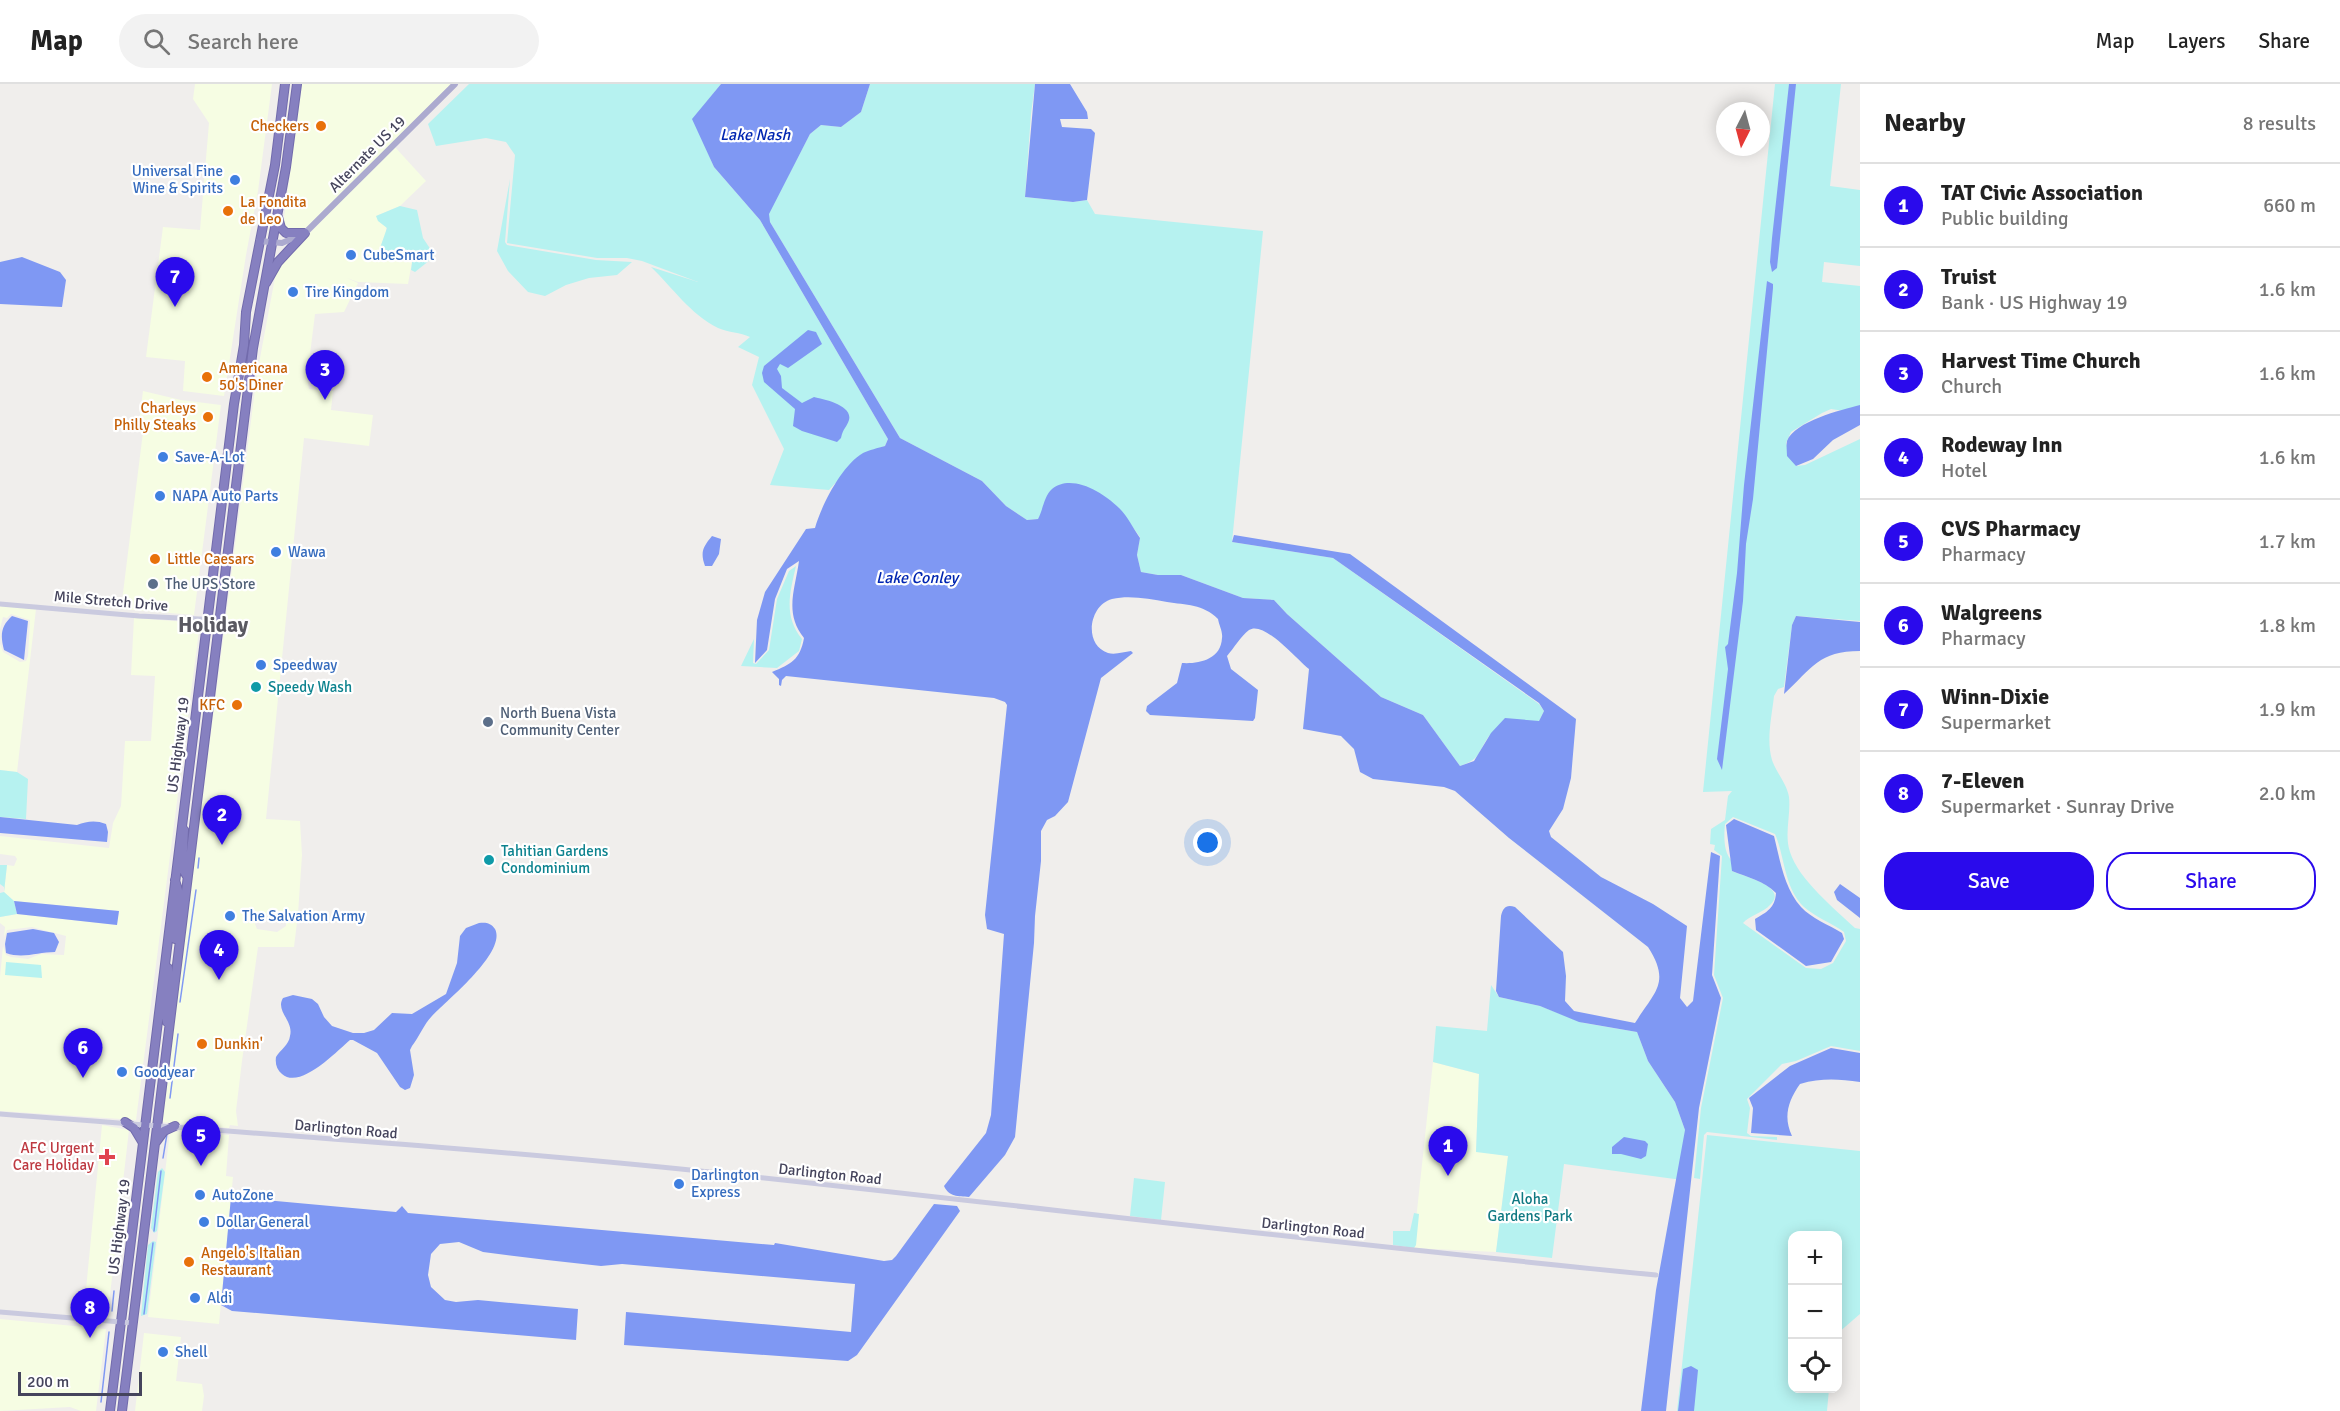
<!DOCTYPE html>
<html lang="en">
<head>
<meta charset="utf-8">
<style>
	:root { --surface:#fff; --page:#f2f2f2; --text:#222; --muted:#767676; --line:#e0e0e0; --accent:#2a0aec }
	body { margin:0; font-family:Signika,sans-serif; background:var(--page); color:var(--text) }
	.controls { position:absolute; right:18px; bottom:18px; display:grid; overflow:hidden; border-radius:12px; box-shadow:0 3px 15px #0003 }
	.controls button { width:54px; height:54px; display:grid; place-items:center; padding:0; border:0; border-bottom:2px solid var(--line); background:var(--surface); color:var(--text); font:30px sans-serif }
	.compass { position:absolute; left:1716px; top:18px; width:54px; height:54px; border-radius:50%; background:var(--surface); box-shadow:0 3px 15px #0003; rotate:186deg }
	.scale { position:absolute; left:18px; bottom:15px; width:124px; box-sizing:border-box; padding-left:6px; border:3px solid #45445c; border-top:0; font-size:16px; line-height:21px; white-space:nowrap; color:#45445c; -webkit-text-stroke:4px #fff; paint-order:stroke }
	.you { position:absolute; left:1208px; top:759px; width:21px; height:21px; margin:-15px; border:4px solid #fff; border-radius:50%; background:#1a73e8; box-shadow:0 0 0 9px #1a73e833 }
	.badge { display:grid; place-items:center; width:39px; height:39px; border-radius:50%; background:var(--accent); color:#fff; font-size:20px; font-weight:700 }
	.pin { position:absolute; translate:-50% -50px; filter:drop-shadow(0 2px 3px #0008) }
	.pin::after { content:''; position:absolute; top:32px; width:21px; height:18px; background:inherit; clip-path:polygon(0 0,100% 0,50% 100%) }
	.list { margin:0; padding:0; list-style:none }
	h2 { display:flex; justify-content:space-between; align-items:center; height:78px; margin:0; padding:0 24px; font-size:26px }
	h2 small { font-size:20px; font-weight:400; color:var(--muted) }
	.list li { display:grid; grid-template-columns:39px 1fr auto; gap:18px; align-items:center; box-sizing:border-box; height:84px; padding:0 24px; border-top:2px solid var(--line) }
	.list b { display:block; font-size:22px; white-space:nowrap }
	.list p { margin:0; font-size:20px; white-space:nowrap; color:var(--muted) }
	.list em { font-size:20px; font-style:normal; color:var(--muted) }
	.actions { display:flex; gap:12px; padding:18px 24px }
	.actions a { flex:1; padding:14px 0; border:2px solid var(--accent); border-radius:24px; text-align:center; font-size:21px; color:var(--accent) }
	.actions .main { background:var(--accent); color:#fff }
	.icon { flex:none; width:33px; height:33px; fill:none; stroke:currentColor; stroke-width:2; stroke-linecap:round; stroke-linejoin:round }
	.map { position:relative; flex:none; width:1860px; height:1327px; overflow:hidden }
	header { display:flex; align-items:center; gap:36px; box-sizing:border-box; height:84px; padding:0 30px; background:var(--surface); border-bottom:2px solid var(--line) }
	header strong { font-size:28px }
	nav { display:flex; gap:33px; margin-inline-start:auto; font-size:21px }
	.search { width:420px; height:54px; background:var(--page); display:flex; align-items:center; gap:15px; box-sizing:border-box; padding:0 21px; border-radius:33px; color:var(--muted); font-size:22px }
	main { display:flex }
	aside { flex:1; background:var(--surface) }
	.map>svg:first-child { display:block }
</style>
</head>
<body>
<header>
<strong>Map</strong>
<div class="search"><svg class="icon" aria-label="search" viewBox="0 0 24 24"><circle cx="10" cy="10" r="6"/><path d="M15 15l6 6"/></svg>Search here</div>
<nav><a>Map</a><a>Layers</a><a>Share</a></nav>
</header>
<main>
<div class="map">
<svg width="1860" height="1327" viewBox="0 0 1860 1327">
	<rect width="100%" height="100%" fill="#f0eeec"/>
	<path fill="#f6fde3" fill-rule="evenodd" d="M195,0H272L258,107L246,171L224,312L183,307L185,277L146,273L163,143L200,146L209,39L193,15Z
		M302,0H451L304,146L293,148L283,141Z
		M394,62L426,97L400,122L376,132L386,141V149L381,161L386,170L413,172L408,200L358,198L347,194L358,199L344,228L315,230L307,294L309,305L333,307L331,326L373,331L369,362L304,354L266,735L300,737L302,771L298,830L294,863H258L242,977L236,1027L238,1042L230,1041L229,1044L161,1038L257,290L277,183ZM260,830L281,832L286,836V842L277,848L257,845L255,840L256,834Z
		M143,307L181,316L221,321L194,531L121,525L144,340L139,339Z
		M0,522L36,525L17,688L0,686V560L3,568L20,578L26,577L28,572L30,536L11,530L7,534L3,533L0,545Z
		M134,534L200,539L136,1036L0,1027V893L3,862L6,871L11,873L28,875L41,870L64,871L66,852L32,843L7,846L4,853L5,843L0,839V833L17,830L117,841L119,827L14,817L4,808L7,781L14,782L17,775L15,772L0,770V752L109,764L113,739L121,722L125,657H151L155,592L131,591Z
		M1433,978L1479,990L1476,1067L1508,1072L1496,1168L1413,1164Z
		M102,1041L129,1046L108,1228L84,1226Z
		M170,1047L229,1051L226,1092L233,1093L219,1240L148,1233Z
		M0,1235L106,1245L96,1327H81L70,1323L0,1327Z
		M144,1249L181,1253L176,1297L202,1300L204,1312L202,1327H135Z"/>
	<path fill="#b6f2f0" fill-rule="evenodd" d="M469,0H721L693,35L714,83L760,136L888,355L885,362L862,370L829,406L770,401L784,365L752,301L759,273L738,263L750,253C740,248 729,249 718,244C690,230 673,204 651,183L698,198L642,177L627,174H597L507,159L515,71L506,58L486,54L436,62L428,40Z
		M870,0H1035L1031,30L1025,113L1073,118L1087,116L1095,130L1263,147L1232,458L1333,474L1539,620L1544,627L1539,637C1526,637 1498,641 1489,652C1477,669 1482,674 1460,682L1423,631L1381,613L1287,530L1274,516L1243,514L1181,491H1158L1141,488L1137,471L1140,453L1118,423L1046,414L1044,426L1038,435L1027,436L1006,422L982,397L900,354L770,138L768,130L810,50L821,41L841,43L861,28Z
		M1775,0H1841L1830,102L1860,106V182L1824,178L1822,198L1860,202V322L1844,327L1831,325L1822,329L1791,348L1786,359L1796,382L1805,381L1860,355V537L1796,532L1792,541L1784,603L1778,605L1774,612C1772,631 1766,656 1772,676C1776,688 1787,700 1789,713C1791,731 1784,750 1790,768C1799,796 1834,824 1855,844L1860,845V967L1831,962L1796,977L1782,980L1747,1015L1750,1024L1747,1049L1751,1052L1777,1053V1056L1707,1048L1704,1051L1700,1095L1694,1094L1701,1024L1723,914L1714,891L1722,772L1714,766L1715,761L1710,760L1711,745L1725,736L1728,712L1732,707L1703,708ZM1733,733L1775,750C1785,773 1784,804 1804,823C1815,833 1832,839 1844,848L1846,857L1833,879L1821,885L1806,884L1743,839C1750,831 1763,829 1770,821C1790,802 1741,792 1732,787V777C1723,768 1724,751 1725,740Z
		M510,95L505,158L507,161L596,176L632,178L617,191L589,194L566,201L545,212L528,208L508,187L497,167Z
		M400,122L417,126L423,154L435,172L415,188L411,186L413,172L386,170L380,164L387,144L378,137L376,132Z
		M796,482C790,508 783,532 802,555L799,567L777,584L741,582L754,555L753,579L756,580L769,566L777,515L789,487Z
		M0,686L17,688L28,695L26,735L0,733Z
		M0,781H7L4,808L14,817L17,830L0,833V809L4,808V803L0,800Z
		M6,878L41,881L42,894L5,891Z
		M1491,901L1499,913L1540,922L1584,939L1637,948L1648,977L1675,1018L1685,1046L1682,1096L1564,1080L1552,1174L1496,1168L1508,1072L1476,1068L1479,990L1433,978L1436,942L1487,947Z
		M1707,1051L1860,1067V1230L1838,1249V1152H1792V1304L1829,1305L1827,1327H1677Z
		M162,1084L165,1088L157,1147L154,1149L151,1144L158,1088Z
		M1134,1094L1165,1098L1161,1136L1130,1132Z
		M1414,1129L1419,1130L1416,1161L1414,1164L1393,1161V1147H1410Z
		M153,1157L156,1158L147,1230L141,1232L148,1161Z"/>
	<path fill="#7f98f3" d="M721,0H870L861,28L841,43L821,41L810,50L769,130L770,138L900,354L982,397L1006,422L1027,436L1038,435C1043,426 1044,412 1052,405C1071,389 1103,408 1118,423C1127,431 1133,444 1140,454L1137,471L1141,488L1158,491H1181L1243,514L1274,516L1287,530L1381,613L1423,631L1460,682L1474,677L1491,649L1505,634L1539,637L1544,627L1539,619L1333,474L1232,458L1234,451L1350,470L1576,635L1571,694L1563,725L1549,747L1551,753L1601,793L1653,820L1687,842L1680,914L1687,923L1693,917L1711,768L1720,772L1712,891L1721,914L1699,1024L1666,1327H1641L1656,1206L1685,1046L1675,1018L1648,977L1637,948L1579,938L1540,922L1499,913L1496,907L1501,832C1503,824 1506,820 1515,823L1563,868L1566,892L1565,917L1574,927L1635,939C1655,907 1671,899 1648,863L1509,754L1455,707L1444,703L1373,695L1360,688L1354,665L1341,652L1303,645L1309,585C1297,576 1264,536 1249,546C1241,552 1234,564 1227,572L1231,585L1258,606L1255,634L1253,637L1150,631L1146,627L1147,622L1177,599L1182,579C1198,580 1221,576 1222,554C1223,548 1219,541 1218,535C1203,520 1186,521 1167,518C1149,515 1130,511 1112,515C1089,521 1083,561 1108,569C1115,571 1124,568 1131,567L1133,569L1101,594L1068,718L1055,732L1047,736L1041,747V777L1035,832L1034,859L1015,1053L1005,1071L969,1113C958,1112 949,1113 944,1102L986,1049L991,1031L1004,850L987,845L985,831L1007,621L1005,618L994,614L786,592L782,596L781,602L779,601V595L772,588C791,580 800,576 804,554C784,529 795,506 799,477L787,485L775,515L767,566L755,579L757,536L765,508L806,445L815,444C821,422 842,381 863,369C869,366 878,364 885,362L888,355L760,136L714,83L692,35Z
		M1035,0H1070L1087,28L1088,35H1060L1062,43L1091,45L1095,49L1087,116L1073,118L1025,113Z
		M1789,0H1796L1777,184L1772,188L1770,178L1772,154Z
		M22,173L60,188L66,196L62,223L0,220V178Z
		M1767,197L1773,200V204L1753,415L1746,460L1743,517L1722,686L1717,675L1728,585L1725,563L1728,560L1737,489L1744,401Z
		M808,246L816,248L822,260L788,284L780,280L777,285L781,292L782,304L802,319L814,313C823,315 853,321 849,336C847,343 843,344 841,354L837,358L802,347L793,342L795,325L764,298L762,289L764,282Z
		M1860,321V341L1833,356L1813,375L1796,382L1787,372C1787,367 1786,362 1787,357C1795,337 1841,326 1860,321Z
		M712,452L721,455L719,470L712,482H705C700,468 703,463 712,452Z
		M12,532L28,537L24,576L4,566C0,551 1,542 12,532Z
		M1796,532L1860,538V567C1819,567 1812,584 1784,610L1792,541Z
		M0,733L77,741C87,737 96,736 106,740L108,748L107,758L0,749Z
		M1734,735L1774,752C1780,776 1784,804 1801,823C1811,834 1829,841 1842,849L1844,855L1831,878L1806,882L1756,846L1755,835C1767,828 1775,824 1776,809C1764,797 1747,793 1732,787L1726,741Z
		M1840,800L1860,814V834L1837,816L1834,808Z
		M14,817L119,827L117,841L17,830Z
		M479,839C486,838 491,839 495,845C507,868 446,917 432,932C424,940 419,953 412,962L410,966L414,991L410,1004L405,1006L400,1003L377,969L353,956H350C336,968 300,1006 282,990C277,986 275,980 276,973C280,966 289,961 290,952C294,937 275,927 283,914L293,911L312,915L318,920L324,933L332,942L353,949H364L374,946L392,929L412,930L446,910L457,879L460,852L466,844Z
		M33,845L54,849L59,858L55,868C38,868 23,875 6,869L5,860L7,849Z
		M1831,964L1860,969V998C1838,995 1821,994 1800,1000C1788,1017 1783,1033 1792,1052L1751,1049L1753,1024L1749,1014L1790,982Z
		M1624,1053L1645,1057L1648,1060L1646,1072L1641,1075L1621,1070H1612V1063Z
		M231,1113L396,1128L402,1122L408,1129L774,1161L775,1159L884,1177L892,1176L896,1172L934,1120L957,1122L960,1127L857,1271L848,1277L624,1261L626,1228L851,1248L855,1200L622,1180L601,1182L547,1176L483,1168L459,1158L440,1160L431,1170L428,1191L431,1203L445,1216L456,1218L478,1216L578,1225L576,1256L232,1227L221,1221Z
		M1691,1282L1698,1286L1694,1327H1678L1683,1285Z"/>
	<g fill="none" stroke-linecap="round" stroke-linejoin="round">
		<path stroke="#7f98f3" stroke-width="1.5" d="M198,784L199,774
			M180,918L196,806
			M170,1014L178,950
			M163,1074L167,1050
			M154,1147L161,1087
			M117,1188L118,1177
			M112,1227L114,1207
			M144,1230L153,1159
			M101,1318L109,1248"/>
		<defs>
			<path id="highway" d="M278,133L281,144L286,149H305
				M266,199L278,178L305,149
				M184,746L182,784L187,792
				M175,855L179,810L175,796
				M167,938C163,921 169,902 168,884
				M125,1038L134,1044L143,1059
				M156,1058L164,1047L175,1042
				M110,1327L234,320L244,261L246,228L275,81L285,0
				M122,1327L253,264L286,83L297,0"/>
		</defs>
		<use href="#highway" stroke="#726bac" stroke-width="10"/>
		<path stroke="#cacadf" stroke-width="5" d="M0,520L139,532L219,536
			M0,1030C233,1048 467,1063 700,1087C1019,1121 1337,1160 1656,1191
			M0,1228L133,1239"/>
		<path stroke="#acaacf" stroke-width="6" d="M259,157L282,159L305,149L455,0"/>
		<use href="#highway" stroke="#8680c0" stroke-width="8"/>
	</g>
	<g fill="#e8710a" stroke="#fff" stroke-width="2">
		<circle cx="321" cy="42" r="6"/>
		<circle cx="228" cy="127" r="6"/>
		<circle cx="207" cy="293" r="6"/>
		<circle cx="208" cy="333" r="6"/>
		<circle cx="155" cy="475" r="6"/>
		<circle cx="237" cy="621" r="6"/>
		<circle cx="202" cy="960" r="6"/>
		<circle cx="189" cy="1178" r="6"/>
	</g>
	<g fill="#3f7fe0" stroke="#fff" stroke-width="2">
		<circle cx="235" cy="96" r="6"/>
		<circle cx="351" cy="171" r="6"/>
		<circle cx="293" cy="208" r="6"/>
		<circle cx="163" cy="373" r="6"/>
		<circle cx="160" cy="412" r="6"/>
		<circle cx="276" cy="468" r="6"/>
		<circle cx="261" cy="581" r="6"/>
		<circle cx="230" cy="832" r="6"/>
		<circle cx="122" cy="988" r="6"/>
		<circle cx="679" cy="1100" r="6"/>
		<circle cx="200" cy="1111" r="6"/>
		<circle cx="204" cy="1138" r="6"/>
		<circle cx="195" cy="1214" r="6"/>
		<circle cx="163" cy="1268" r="6"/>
	</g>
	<g fill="#5c6f8a" stroke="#fff" stroke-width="2">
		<circle cx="153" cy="500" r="6"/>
		<circle cx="488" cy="638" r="6"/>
	</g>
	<g fill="#0f9aa8" stroke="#fff" stroke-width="2">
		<circle cx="256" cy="603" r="6"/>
		<circle cx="489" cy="776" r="6"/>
	</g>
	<path fill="#e0444e" stroke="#fff" stroke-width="2" d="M104 1064h6v6h6v6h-6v6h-6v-6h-6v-6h6z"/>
	<g text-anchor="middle" stroke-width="4.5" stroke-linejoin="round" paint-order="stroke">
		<g font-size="15" fill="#c56008" stroke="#fff" text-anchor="start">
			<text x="309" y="47" text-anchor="end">Checkers</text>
			<text x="240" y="123">La Fondita<tspan x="240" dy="17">de Leo</tspan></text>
			<text x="219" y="289">Americana<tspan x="219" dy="17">50's Diner</tspan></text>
			<text x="196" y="329" text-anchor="end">Charleys<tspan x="196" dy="17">Philly Steaks</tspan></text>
			<text x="167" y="480">Little Caesars</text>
			<text x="225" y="626" text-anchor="end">KFC</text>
			<text x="214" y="965">Dunkin'</text>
			<text x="201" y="1174">Angelo's Italian<tspan x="201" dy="17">Restaurant</tspan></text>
		</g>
		<g font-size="15" fill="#45445c" stroke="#fff">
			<text transform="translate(367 70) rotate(-45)" y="5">Alternate US 19</text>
			<text transform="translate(111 517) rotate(5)" y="5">Mile Stretch Drive</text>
			<text transform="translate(178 661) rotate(-83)" y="5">US Highway 19</text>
			<text transform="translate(346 1045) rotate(5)" y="5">Darlington Road</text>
			<text transform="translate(830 1090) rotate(6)" y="5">Darlington Road</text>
			<text transform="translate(119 1143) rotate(-83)" y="5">US Highway 19</text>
			<text transform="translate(1313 1144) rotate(6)" y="5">Darlington Road</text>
		</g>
		<g font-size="15" fill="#366cbe" stroke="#fff" text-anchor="start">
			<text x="223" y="92" text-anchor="end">Universal Fine<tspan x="223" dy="17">Wine &amp; Spirits</tspan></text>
			<text x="363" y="176">CubeSmart</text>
			<text x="305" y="213">Tire Kingdom</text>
			<text x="175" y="378">Save-A-Lot</text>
			<text x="172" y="417">NAPA Auto Parts</text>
			<text x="288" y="473">Wawa</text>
			<text x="273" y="586">Speedway</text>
			<text x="242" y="837">The Salvation Army</text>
			<text x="134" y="993">Goodyear</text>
			<text x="691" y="1096">Darlington<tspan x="691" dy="17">Express</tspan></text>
			<text x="212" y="1116">AutoZone</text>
			<text x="216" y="1143">Dollar General</text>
			<text x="207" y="1219">Aldi</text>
			<text x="175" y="1273">Shell</text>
		</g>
		<g font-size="15" fill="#4e5e75" stroke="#fff" text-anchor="start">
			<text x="165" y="505">The UPS Store</text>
			<text x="500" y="634">North Buena Vista<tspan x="500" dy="17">Community Center</tspan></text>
		</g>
		<g font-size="15" fill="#0d838f" stroke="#fff" text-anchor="start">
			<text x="268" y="608">Speedy Wash</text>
			<text x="501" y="772">Tahitian Gardens<tspan x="501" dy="17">Condominium</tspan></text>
		</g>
		<g font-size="15" fill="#be3a42" stroke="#fff" text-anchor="end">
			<text x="94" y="1069">AFC Urgent<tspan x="94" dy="17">Care Holiday</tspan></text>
		</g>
		<g font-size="15" fill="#0f7982" stroke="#fff">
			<text x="1530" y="1120">Aloha<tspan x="1530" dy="17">Gardens Park</tspan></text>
		</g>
		<g font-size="16" font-style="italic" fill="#0126b1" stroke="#fff">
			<text x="755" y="56">Lake Nash</text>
			<text x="917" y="499">Lake Conley</text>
		</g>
		<g font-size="21" font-weight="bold" fill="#5a5962" stroke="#fff">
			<text x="213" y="548">Holiday</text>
		</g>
	</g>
</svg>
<div class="controls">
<button>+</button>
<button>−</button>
<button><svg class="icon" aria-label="locate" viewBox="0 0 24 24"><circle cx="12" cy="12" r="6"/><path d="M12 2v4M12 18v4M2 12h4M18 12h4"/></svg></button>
</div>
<svg class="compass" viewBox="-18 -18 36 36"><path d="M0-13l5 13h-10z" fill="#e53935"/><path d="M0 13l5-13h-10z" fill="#767676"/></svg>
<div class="scale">200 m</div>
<div class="you"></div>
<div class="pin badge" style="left:1448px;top:1092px">1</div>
<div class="pin badge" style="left:222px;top:761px">2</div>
<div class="pin badge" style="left:325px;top:316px">3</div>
<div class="pin badge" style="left:219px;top:896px">4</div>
<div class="pin badge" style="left:201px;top:1082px">5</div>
<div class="pin badge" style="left:83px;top:994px">6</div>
<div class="pin badge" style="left:175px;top:223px">7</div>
<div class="pin badge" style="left:90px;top:1254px">8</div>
</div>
<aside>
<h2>Nearby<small>8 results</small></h2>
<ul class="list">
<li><span class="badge">1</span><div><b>TAT Civic Association</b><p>Public building</p></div><em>660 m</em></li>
<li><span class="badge">2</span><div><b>Truist</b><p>Bank · US Highway 19</p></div><em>1.6 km</em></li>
<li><span class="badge">3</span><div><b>Harvest Time Church</b><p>Church</p></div><em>1.6 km</em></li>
<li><span class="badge">4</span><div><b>Rodeway Inn</b><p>Hotel</p></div><em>1.6 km</em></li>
<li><span class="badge">5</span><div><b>CVS Pharmacy</b><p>Pharmacy</p></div><em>1.7 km</em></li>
<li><span class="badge">6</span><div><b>Walgreens</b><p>Pharmacy</p></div><em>1.8 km</em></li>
<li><span class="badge">7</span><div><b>Winn-Dixie</b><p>Supermarket</p></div><em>1.9 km</em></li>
<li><span class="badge">8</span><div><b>7-Eleven</b><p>Supermarket · Sunray Drive</p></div><em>2.0 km</em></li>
</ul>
<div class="actions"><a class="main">Save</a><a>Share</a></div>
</aside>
</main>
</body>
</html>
